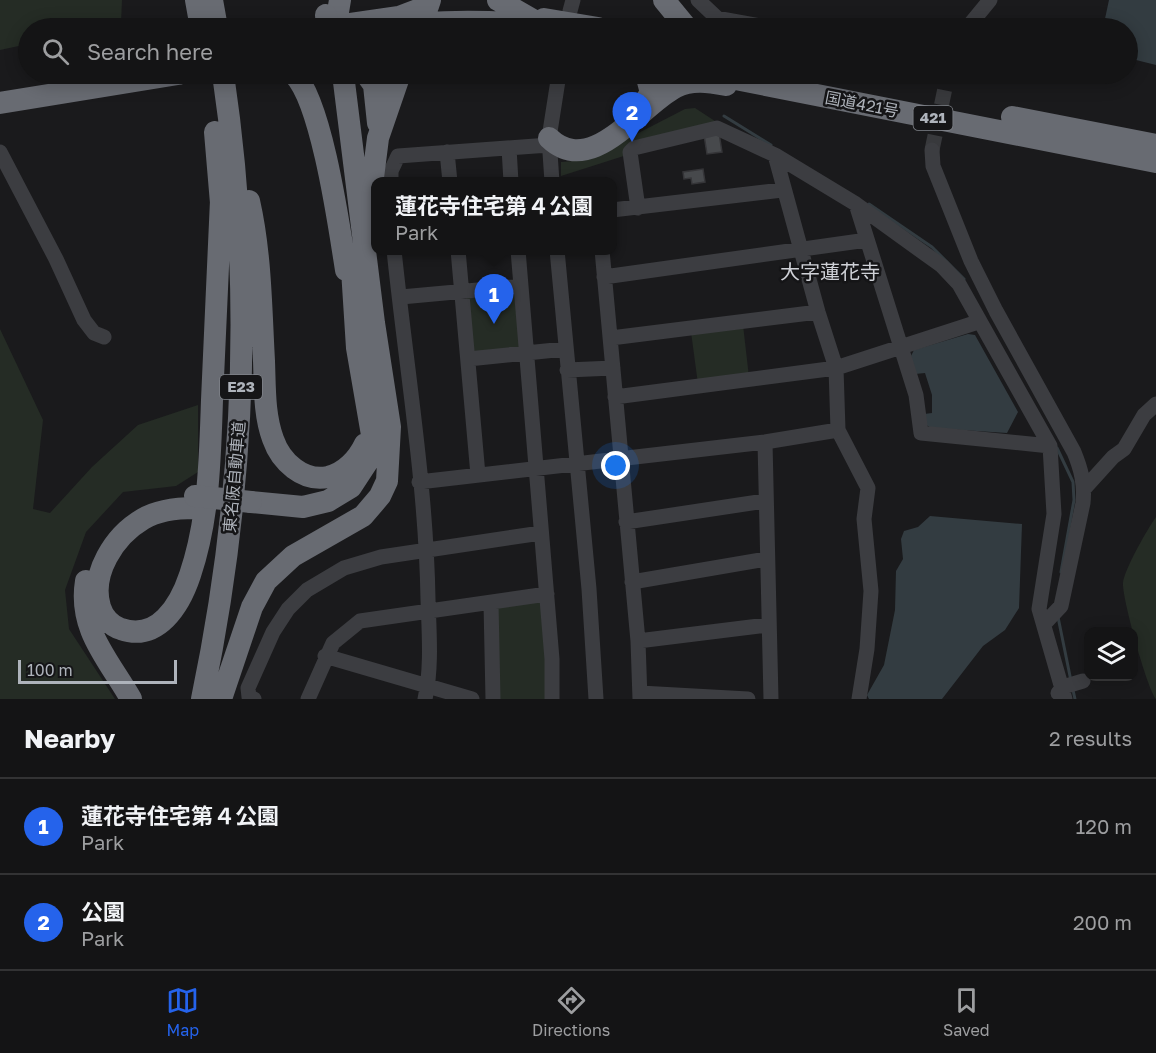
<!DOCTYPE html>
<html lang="en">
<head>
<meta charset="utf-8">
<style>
	:root { --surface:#141415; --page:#1d1d1e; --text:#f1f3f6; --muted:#9d9ea0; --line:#333334; --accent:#2563eb }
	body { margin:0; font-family:"Golos Text","Noto Sans JP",sans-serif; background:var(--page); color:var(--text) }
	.controls { position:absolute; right:18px; bottom:18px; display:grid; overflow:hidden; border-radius:12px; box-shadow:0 3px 15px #0003 }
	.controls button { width:54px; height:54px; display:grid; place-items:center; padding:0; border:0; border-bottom:2px solid var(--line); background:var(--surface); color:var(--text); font:30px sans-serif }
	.scale { position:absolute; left:18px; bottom:15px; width:159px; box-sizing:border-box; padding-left:6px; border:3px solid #aeb3bb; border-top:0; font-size:16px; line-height:21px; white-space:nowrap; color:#aeb3bb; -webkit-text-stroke:4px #151517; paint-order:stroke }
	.you { position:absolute; left:616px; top:466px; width:21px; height:21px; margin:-15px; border:4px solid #fff; border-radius:50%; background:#1a73e8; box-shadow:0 0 0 9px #1a73e833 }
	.badge { display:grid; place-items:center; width:39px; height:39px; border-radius:50%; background:var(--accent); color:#fff; font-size:20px; font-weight:700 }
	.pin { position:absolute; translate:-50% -50px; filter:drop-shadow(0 2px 3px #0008) }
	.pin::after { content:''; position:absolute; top:32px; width:21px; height:18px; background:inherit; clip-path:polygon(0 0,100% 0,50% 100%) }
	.popup { position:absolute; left:371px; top:177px; width:246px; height:78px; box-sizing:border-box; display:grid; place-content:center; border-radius:12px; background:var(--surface); filter:drop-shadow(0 2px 4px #0005); font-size:20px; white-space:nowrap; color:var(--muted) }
	.popup b { font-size:22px; color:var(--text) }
	.popup::after { content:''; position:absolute; left:50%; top:100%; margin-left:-12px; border:12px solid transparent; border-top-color:var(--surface) }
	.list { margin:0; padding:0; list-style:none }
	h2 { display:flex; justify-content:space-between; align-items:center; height:78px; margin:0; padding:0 24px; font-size:26px }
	h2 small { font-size:20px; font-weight:400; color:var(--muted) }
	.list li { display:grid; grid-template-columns:39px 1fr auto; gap:18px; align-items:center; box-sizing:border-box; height:96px; padding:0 24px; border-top:2px solid var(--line) }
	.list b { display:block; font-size:22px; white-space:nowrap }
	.list p { margin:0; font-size:20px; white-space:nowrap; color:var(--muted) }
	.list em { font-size:20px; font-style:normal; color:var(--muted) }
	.icon { flex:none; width:33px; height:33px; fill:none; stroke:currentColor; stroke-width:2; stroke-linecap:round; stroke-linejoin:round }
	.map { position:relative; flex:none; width:1156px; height:699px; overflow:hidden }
	.search { position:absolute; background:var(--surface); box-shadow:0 3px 15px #0003; left:18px; right:18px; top:18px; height:66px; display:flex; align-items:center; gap:15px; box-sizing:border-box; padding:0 21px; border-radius:33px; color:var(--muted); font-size:22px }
	.sheet { height:270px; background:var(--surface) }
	nav { display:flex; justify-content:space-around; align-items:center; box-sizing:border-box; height:84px; border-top:2px solid var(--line); background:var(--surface); font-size:16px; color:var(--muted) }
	nav a { display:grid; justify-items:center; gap:3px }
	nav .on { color:var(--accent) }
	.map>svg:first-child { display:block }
</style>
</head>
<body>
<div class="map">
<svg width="1156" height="699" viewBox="0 0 1156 699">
	<rect width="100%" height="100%" fill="#1a1a1c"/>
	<path fill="#252c25" d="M0,0H122L121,23L96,28H28V44L0,50Z
		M695,108L721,125L561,176V162L586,160L685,109Z
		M517,291L523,351L471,357L466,296Z
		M743,325L749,377L698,384L691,332Z
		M0,329L43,420L33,509L50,513L92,467L138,425L198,405V472L176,486L123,492L86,532L65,590L69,629L115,699H0Z
		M1156,517V699C1147,688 1122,598 1123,583C1124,570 1148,528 1156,517Z
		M543,599L548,699H498L496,607Z"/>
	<path fill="#333c41" d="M1109,0H1156V65L1128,58V28H1103Z
		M968,334L975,335L1018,412L1007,433L931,428L925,424L924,414L932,413V395L925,373L915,374L911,356L914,350Z
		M930,516L1022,524L1019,608L1005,630L983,646L942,699H869L867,695L884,665L895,610L896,571L903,559L901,539L904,531L918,527Z"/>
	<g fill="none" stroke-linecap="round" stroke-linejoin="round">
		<path stroke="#333c41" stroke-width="3" d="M724,116L771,145
			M869,204L932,247L964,279
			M1057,448L1073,482L1074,500L1061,572
			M1058,617L1071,681
			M1073,690L1075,699"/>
	</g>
	<path fill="#47494c" stroke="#353538" stroke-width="1.5" d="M719,133L722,152L707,154L704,135Z
		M703,169L705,182L692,184L691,178L684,179L683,172Z"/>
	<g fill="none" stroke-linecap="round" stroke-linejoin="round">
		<path stroke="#38393c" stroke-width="15" stroke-dasharray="15 8" stroke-linecap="butt" d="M932,150L948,74"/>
		<path stroke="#3c3d41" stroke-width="15" d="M698,0L717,18L771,28
			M570,11L573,0
			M967,28L990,0
			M509,148L511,182
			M932,150L933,166L971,261L996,311L1074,452C1081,469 1085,484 1083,503L1061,606L1045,623
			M0,152L56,259L84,320L94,333L104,337
			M447,152L450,182
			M775,155L818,312L836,368L838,430L868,488L864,519L871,591L867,649L859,699
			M391,182V171L398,156L549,145
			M552,182L549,138L559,74
			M856,204L916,395L921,433L1050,446
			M638,208L630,152L634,148L717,128L775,155L856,204L942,266L959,284L1050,446L1054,514L1039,609L1065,699
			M612,210L782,190
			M394,250C406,367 426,482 428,599C429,632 432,667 425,699
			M458,250L478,475
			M518,250L552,659V699
			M557,250L589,589L596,699
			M602,250L638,641L640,699
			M604,277L867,240
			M401,297L521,286
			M611,338L818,312
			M468,359L565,349
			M567,370L613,368
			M615,397L836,368L978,322
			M765,442L771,699
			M419,482L765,442L838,430
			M1084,489L1113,457L1124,449L1144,415L1156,404
			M626,522L765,501
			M632,582L766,559
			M491,603L493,699
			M638,641L767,625
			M325,656L472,699
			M640,693L748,699
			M1058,693L1063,687L1083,681
			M254,699L249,697L248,688L273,632L288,609L307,590L344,568L381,557L541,533
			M308,699L333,643L360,621L547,594"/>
		<path stroke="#686b72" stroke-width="22" d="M196,0L201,28
			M212,0L217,28
			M498,0L533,20
			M664,0L687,28
			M337,18L340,0
			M544,19L598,28
			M323,28L399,17L428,6L430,0
			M374,28C435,20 495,19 557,28
			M294,74C322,103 339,226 346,270
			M366,74L374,85L378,123
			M710,74L1156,162
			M0,103L178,74
			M636,113L651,93L646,74
			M1012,117L1156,145
			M215,132L222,215
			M549,138C592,179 639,106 676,87C692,79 709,82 726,85
			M249,201C261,254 261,308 264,361C265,387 264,415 273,439C281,462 303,482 328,477C345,473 358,459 365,444
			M369,209L378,138L400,74
			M251,502L303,507L328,501L351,487L370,458L372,435L357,348L351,254
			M195,508C177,508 158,510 143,519C114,536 90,574 100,607C103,617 111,626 121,629C158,642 180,605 190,575C209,519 210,459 212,400C215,333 218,267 221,200
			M86,581C78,630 109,660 131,699
			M202,699C245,493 254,282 223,74
			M221,699L252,607L266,581L293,556L363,516L380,496L387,481L390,427L374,323L343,74"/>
		<path stroke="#686b72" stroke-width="22" d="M326,15L327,28
			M195,496L251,502"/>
	</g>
	<g text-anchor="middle" stroke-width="5" stroke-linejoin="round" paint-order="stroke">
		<g fill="#151517" stroke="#80848a" stroke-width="1.5">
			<rect x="913.5" y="106" width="39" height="24" rx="4.5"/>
			<rect x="220" y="375" width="42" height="24" rx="4.5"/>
		</g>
		<g font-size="15" font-weight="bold" fill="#aeb3bb">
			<text x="933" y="123">421</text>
			<text x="241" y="392">E23</text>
		</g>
		<g font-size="16" fill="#aeb3bb" stroke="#151517">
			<text transform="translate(862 104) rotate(11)" y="6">国道421号</text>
			<text transform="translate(234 477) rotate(-85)" y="6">東名阪自動車道</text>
		</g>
		<g font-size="20" fill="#cfd1d7" stroke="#151517">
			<text x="830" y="279">大字蓮花寺</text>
		</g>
	</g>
</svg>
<div class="controls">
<button><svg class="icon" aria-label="layers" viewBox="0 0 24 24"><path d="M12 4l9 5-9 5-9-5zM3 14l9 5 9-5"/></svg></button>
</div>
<div class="scale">100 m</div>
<div class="you"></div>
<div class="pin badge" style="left:494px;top:324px">1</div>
<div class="popup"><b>蓮花寺住宅第４公園</b>Park</div>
<div class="pin badge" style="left:632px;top:142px">2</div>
<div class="search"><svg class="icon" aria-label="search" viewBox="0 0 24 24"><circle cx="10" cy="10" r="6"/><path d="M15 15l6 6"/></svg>Search here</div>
</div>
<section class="sheet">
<h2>Nearby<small>2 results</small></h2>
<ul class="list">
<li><span class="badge">1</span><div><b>蓮花寺住宅第４公園</b><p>Park</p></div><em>120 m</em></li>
<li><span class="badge">2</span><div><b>公園</b><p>Park</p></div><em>200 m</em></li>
</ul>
</section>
<nav>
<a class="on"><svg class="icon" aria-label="map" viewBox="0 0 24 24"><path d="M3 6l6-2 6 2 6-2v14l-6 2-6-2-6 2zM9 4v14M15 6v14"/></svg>Map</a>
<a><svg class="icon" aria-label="directions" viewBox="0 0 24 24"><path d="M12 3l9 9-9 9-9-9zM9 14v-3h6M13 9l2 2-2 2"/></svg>Directions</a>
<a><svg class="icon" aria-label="saved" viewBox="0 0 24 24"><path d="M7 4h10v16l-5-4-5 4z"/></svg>Saved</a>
</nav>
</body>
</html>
